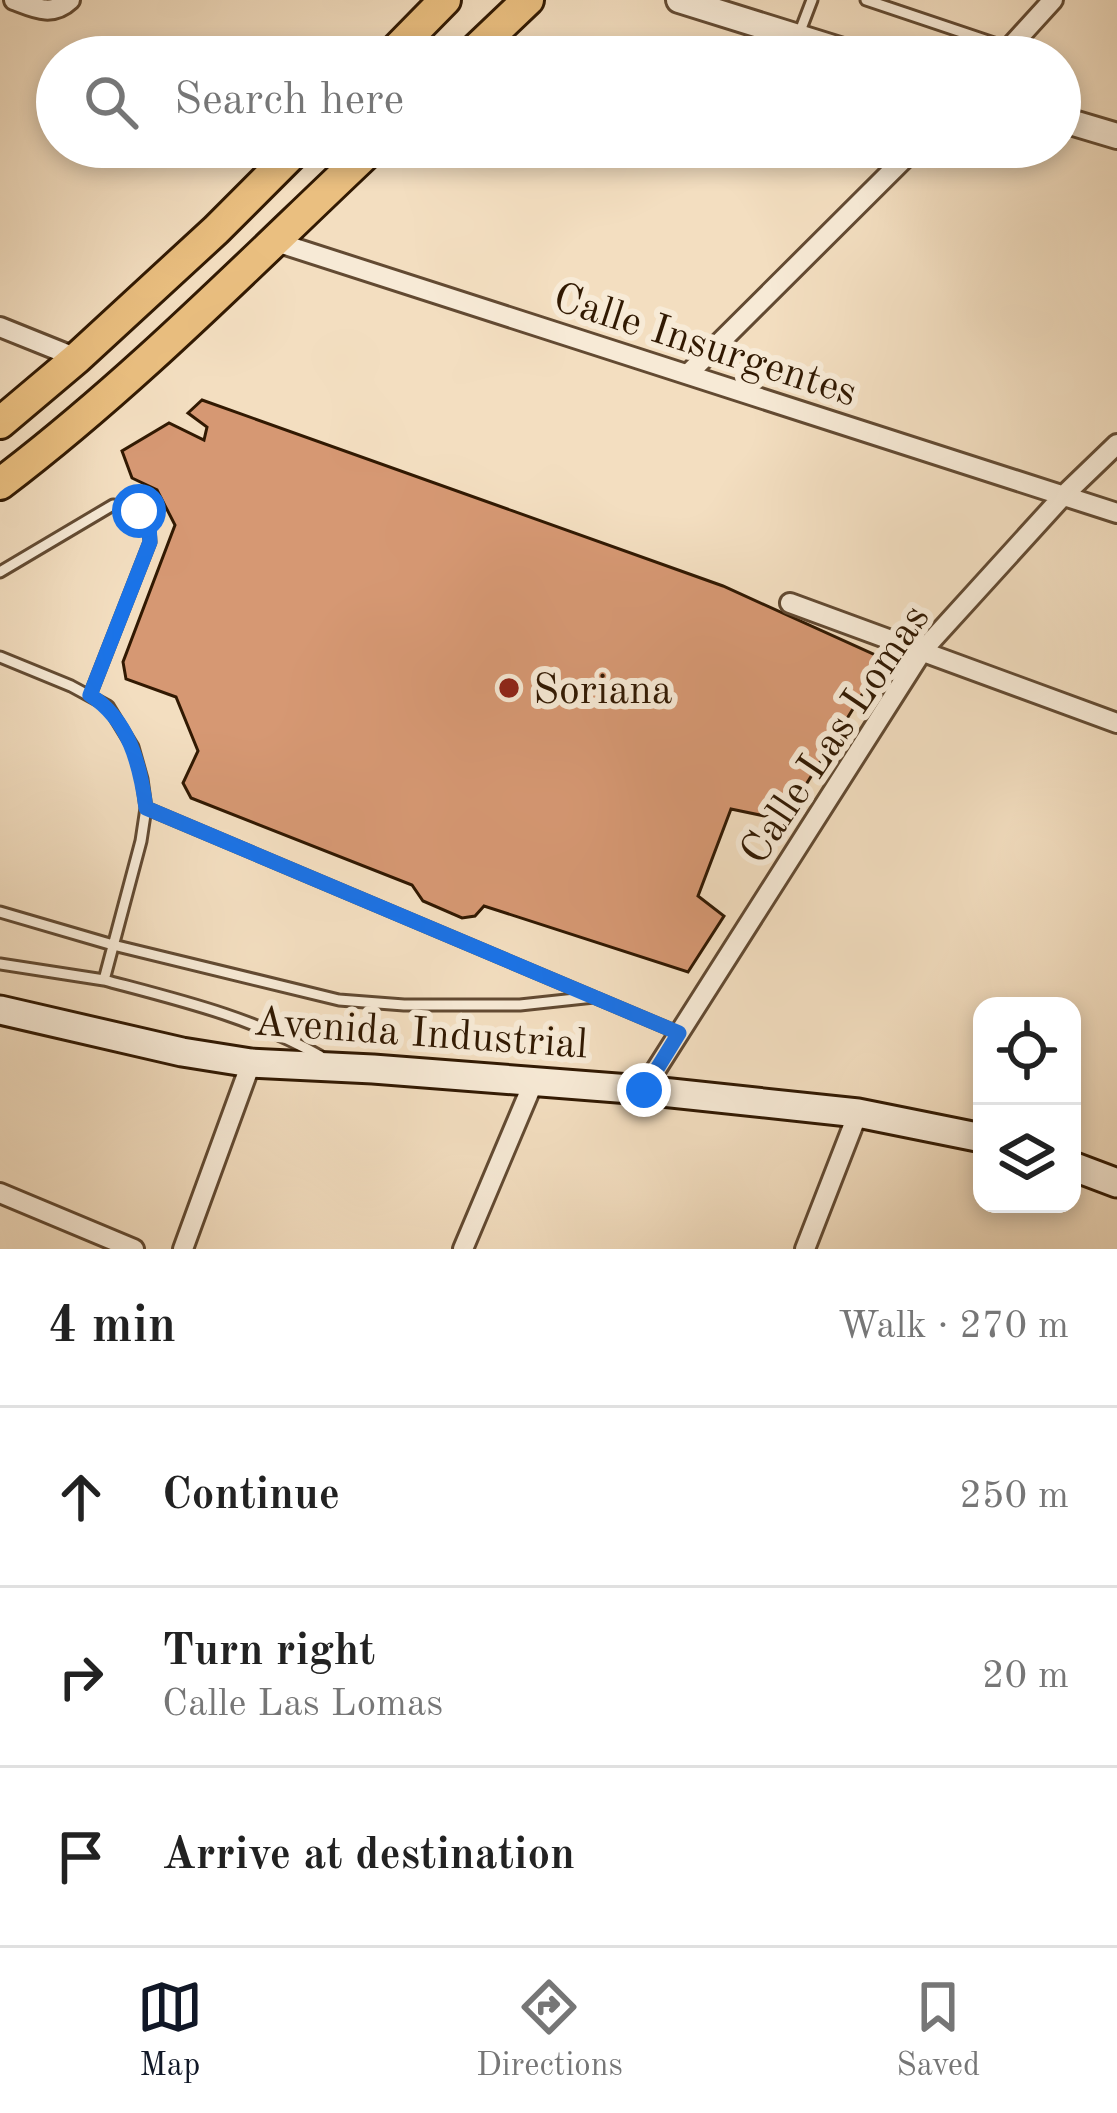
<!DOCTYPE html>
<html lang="en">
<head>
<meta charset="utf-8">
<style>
	:root { --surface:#fff; --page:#f6f6f6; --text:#222; --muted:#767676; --line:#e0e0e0; --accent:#111827 }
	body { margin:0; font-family:"Old Standard TT",serif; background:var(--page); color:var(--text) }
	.controls { position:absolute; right:36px; bottom:36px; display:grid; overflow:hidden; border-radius:24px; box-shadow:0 6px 18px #0003 }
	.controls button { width:108px; height:108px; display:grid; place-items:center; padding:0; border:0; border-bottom:3px solid var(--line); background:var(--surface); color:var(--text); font:60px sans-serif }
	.stop { position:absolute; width:36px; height:36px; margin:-27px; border:9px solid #1a73e8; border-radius:50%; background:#fff }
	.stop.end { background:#1a73e8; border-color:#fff; box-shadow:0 3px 12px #0008 }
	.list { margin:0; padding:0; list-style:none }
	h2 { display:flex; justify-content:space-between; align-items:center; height:156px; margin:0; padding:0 48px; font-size:51px }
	h2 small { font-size:39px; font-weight:400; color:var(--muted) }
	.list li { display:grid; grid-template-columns:78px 1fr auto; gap:36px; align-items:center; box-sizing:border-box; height:180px; padding:0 48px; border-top:3px solid var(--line) }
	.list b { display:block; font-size:45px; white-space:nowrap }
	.list p { margin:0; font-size:39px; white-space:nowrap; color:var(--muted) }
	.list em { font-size:39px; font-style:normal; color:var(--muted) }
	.icon { flex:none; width:66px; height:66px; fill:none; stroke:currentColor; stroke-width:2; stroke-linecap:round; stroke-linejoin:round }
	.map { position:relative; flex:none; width:1117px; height:1249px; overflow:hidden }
	.search { position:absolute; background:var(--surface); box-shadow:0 6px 18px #0003; left:36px; right:36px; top:36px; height:132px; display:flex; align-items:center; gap:30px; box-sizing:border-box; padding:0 42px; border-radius:66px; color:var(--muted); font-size:45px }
	.sheet { height:696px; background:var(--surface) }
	nav { display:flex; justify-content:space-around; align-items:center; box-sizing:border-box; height:168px; border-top:3px solid var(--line); background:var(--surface); font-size:33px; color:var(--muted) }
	nav a { display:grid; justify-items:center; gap:6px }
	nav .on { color:var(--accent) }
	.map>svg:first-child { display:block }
</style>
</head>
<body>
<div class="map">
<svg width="1117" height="1249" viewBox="0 0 1117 1249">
	<rect width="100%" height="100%" fill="#f3dec0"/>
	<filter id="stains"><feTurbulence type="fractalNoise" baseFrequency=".00167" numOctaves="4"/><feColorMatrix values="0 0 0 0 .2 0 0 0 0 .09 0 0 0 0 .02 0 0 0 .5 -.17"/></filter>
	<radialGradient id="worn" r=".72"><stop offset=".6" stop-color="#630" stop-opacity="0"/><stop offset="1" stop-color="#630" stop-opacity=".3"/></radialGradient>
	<path fill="#d69873" stroke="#311902" stroke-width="3" d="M202,400L723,586L884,659L784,820L731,809L698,896L724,916L688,972L484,906L475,916L462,918L423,901L412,885L191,798L183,783L198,751L176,697L126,679L123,662L175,525L157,490L132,478L122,451L169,423L204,440L207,427L188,413Z"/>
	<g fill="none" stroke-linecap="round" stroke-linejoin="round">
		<defs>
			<path id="service" d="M866,0L1009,48
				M799,34L812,0
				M0,572L113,505C141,507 149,515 150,542L90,695
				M0,657L71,686L108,706L133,747L142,779L146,808L141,841L104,980C179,1000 252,1017 320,1056
				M146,808L679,1033
				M0,912L113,945L339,1000L404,1005H520L594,997
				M0,964L104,980"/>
			<path id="minor" d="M14,0C35,8 52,17 70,0
				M1001,57L1053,0
				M273,241L1117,513
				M0,327L77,358
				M688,374L916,147
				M790,603L1117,723
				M643,1090L923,650L1063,496L1117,444
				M0,1193L134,1249
				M183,1249L251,1063
				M463,1249L534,1081
				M805,1249L858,1113"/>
			<path id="tertiary" d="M679,0L862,57
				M1060,119L1117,136"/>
			<path id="secondary" d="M0,1010L182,1052L251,1063L373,1069L643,1090L858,1113L982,1138
				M1072,1166L1117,1183"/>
			<path id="primary" d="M389,57L445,0
				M468,57L528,0
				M0,423L77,358L216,230L299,147
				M0,484C133,383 251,262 373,147"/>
		</defs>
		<use href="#service" stroke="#624a32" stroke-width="15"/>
		<use href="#minor" stroke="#624a32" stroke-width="24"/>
		<use href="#tertiary" stroke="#624a32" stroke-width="30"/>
		<use href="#secondary" stroke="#311902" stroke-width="33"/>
		<use href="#primary" stroke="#311902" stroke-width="36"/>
		<use href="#service" stroke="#f7ead6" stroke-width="9"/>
		<use href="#minor" stroke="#f7ead6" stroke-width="18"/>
		<use href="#tertiary" stroke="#f7ead6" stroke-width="24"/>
		<use href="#secondary" stroke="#f7ead6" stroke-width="27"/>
		<use href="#primary" stroke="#eabf80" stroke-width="30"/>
	</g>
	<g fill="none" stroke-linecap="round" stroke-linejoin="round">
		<path stroke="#1a73e8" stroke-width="15" d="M139,511L149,524L150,542L90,695C129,720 140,764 146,808L679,1033L644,1090"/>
	</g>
	<circle fill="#8f2418" stroke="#f7ead6" stroke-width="4.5" cx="509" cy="688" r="12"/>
	<g text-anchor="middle" stroke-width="12" stroke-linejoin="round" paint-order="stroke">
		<g font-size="42" fill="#311902" stroke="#f7ead6">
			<text transform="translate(706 343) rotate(18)" y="15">Calle Insurgentes</text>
			<text transform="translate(833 733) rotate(-56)" y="15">Calle Las Lomas</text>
			<text transform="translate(421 1031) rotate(4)" y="15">Avenida Industrial</text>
		</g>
		<g font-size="42" fill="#311902" stroke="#f7ead6" text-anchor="start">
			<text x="533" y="703">Soriana</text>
		</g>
	</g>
	<rect width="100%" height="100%" filter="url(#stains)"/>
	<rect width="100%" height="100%" fill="url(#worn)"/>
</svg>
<div class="controls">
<button><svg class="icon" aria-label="locate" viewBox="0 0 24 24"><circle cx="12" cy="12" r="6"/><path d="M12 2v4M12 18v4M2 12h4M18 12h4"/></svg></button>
<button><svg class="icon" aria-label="layers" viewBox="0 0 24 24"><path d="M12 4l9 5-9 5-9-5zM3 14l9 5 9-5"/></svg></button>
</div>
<div class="stop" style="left:139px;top:511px"></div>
<div class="stop end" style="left:644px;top:1090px"></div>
<div class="search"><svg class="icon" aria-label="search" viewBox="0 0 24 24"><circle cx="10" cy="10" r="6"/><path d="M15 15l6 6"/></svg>Search here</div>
</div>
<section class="sheet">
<h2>4 min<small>Walk · 270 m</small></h2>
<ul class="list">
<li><svg class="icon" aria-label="ahead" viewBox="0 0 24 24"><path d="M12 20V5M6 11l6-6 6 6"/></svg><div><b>Continue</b></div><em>250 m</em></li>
<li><svg class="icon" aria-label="right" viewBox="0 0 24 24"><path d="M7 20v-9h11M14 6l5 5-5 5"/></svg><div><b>Turn right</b><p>Calle Las Lomas</p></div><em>20 m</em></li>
<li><svg class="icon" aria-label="arrive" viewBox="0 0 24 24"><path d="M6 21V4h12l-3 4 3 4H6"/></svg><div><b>Arrive at destination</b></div></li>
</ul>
</section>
<nav>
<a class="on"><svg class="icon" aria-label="map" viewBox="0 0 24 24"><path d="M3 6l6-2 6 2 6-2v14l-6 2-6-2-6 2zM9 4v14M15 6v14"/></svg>Map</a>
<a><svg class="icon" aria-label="directions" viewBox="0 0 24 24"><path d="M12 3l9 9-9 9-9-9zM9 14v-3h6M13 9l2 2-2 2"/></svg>Directions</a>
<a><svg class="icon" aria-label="saved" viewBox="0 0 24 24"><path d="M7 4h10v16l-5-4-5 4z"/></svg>Saved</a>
</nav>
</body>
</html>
